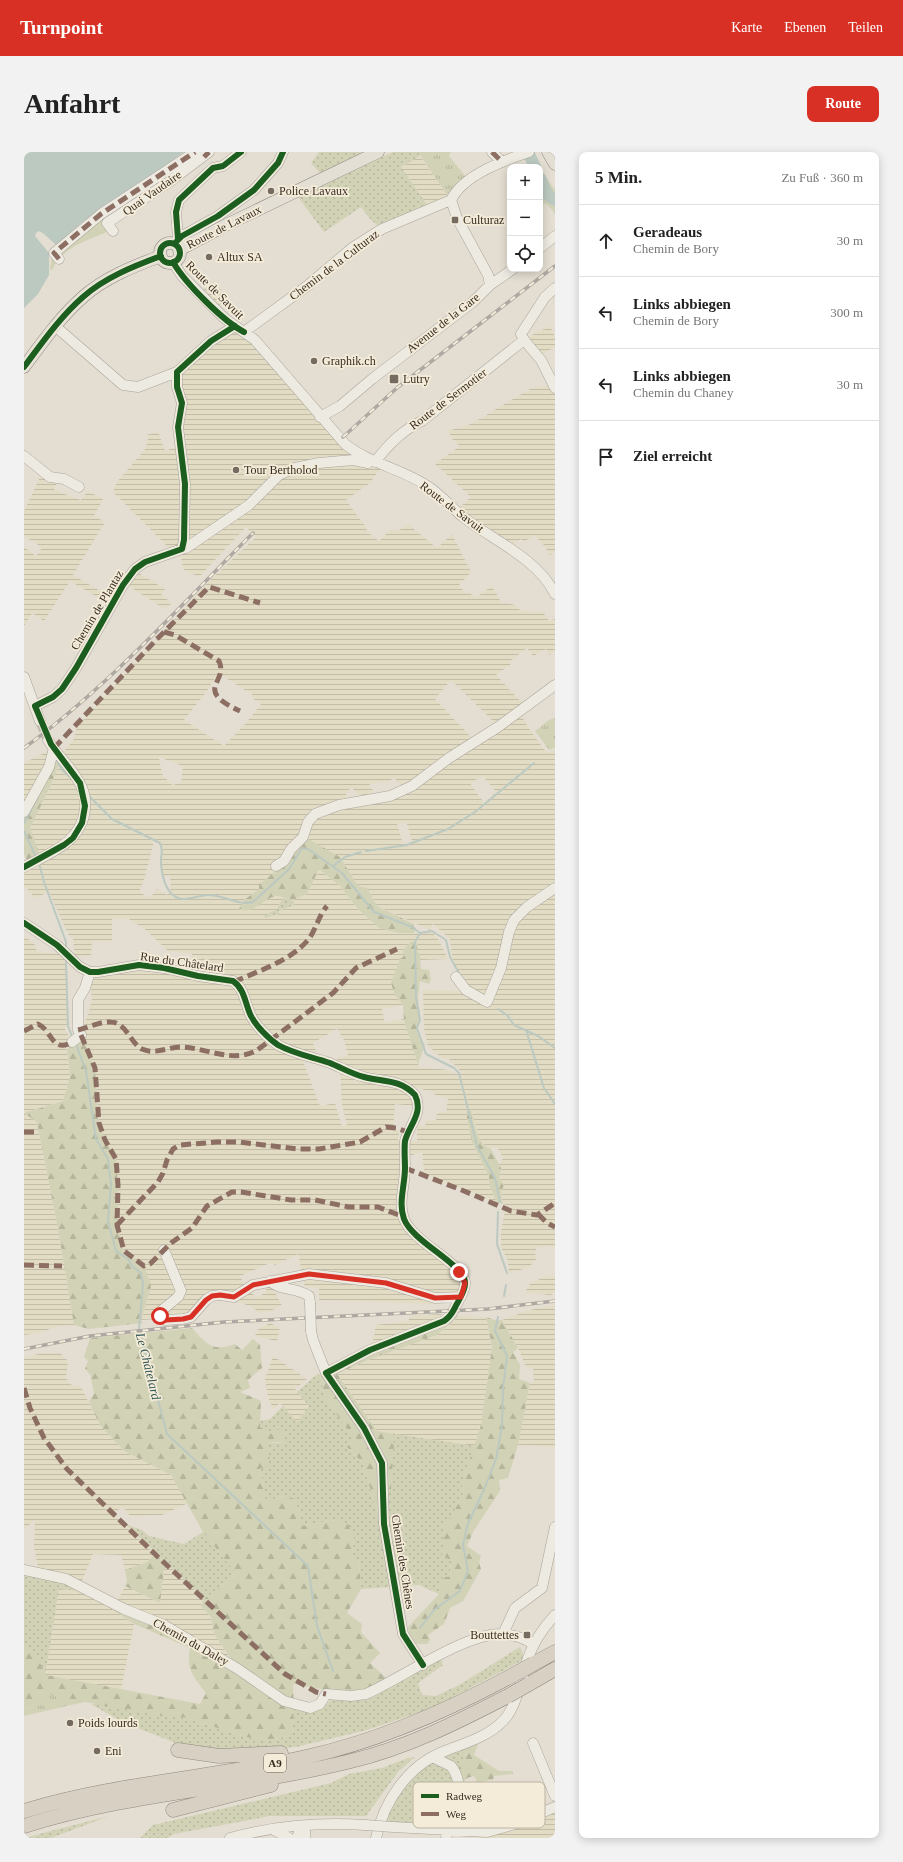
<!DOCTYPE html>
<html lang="de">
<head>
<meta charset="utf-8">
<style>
	:root { --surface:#fff; --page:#f2f2f2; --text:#222; --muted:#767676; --line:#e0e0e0; --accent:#d93025 }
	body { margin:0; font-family:"Times New Roman",serif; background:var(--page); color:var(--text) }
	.controls { position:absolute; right:12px; top:12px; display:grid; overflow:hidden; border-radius:8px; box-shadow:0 2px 10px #0003 }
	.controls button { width:36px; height:36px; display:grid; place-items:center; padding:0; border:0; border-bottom:1px solid var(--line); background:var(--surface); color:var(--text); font:20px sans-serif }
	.stop { position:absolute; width:12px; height:12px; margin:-9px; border:3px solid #d93025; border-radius:50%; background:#fff }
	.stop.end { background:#d93025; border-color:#fff; box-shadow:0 1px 4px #0008 }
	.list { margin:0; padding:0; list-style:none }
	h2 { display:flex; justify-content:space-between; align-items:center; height:52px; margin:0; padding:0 16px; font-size:17px }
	h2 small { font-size:13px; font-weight:400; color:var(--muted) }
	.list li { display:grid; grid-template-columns:26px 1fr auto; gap:12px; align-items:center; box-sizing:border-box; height:72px; padding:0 16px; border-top:1px solid var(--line) }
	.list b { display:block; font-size:15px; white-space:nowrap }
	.list p { margin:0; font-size:13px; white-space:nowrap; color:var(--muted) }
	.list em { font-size:13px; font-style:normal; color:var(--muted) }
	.icon { flex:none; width:22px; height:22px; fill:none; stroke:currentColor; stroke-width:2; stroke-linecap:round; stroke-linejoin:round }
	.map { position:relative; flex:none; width:531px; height:1686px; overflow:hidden; border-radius:8px }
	header { display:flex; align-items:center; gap:24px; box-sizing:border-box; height:56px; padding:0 20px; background:var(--accent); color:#fff }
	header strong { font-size:19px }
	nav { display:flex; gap:22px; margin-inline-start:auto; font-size:14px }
	.intro { display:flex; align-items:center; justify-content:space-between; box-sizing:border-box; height:96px; padding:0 24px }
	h1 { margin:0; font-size:28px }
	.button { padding:10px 18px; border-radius:8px; background:var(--accent); color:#fff; font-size:14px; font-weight:700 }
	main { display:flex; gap:24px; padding:0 24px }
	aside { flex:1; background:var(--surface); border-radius:8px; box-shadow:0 2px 10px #0003 }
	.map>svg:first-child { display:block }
</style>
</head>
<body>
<header>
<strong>Turnpoint</strong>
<nav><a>Karte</a><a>Ebenen</a><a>Teilen</a></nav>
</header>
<div class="intro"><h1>Anfahrt</h1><a class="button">Route</a></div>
<main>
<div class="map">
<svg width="531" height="1686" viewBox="0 0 531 1686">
	<defs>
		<pattern id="farmland-rules" width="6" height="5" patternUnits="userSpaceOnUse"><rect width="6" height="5" fill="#e2dcc4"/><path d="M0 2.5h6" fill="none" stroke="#c3bda8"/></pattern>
		<pattern id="grass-dots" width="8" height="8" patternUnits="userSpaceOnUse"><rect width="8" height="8" fill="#d2d2b6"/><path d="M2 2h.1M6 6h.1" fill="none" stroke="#b5b59c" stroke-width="1.8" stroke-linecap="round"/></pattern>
		<pattern id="forest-firs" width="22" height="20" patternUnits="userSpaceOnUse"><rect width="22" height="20" fill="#d2d2b6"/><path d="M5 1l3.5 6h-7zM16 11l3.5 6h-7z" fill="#b5b59c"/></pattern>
		<pattern id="park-tufts" width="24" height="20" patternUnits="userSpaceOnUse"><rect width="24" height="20" fill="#d2d2b6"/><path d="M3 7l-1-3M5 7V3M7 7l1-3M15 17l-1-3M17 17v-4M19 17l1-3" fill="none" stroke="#b5b59c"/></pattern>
	</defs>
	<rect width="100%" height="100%" fill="#e4ded2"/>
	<path fill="url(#farmland-rules)" fill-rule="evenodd" d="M396,4L423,43L403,53L377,15Z
		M189,130L204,145L194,154L178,139Z
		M526,174L531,185V195L518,202L504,185Z
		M211,181L226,190L308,278L359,313L346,331L322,348L343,377L342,379L355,389L366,378H375L385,373L413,396L428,382L447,420L435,433L442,442L445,440L451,446L468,434L477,450L491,453L497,459L519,460L525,469L531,467V498L525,503L522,497L509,504L503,496L486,509L487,512L472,523L499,552L493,557L508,581L523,601L531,598V1096L525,1094L514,1095L511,1099L512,1108L508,1112L503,1116L485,1121L484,1109L477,1095V1079L482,1053L479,1052L477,1040L480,1033L475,1027V1013L479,1006L473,995L467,997L463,996L455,986L447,958L448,990L465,1025L466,1035L473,1050L395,1020L400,1019L398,1000L385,1004L380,1065L435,1120L438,1141L411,1152L295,1148V1136L281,1135L274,1102L251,1113L248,1110L216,1124L223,1138L227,1136L231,1147L242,1140V1136L245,1135L250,1138L258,1154L243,1160L236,1161L228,1155L196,1143L167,1165L117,1168L127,1135L120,1114L100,1099L93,1073L92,1007L81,988L75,971L71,916L57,883L68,849L66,827L70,824L115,816L187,821L168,812V802L144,799L122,778L105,767H88V789H68L67,804L51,805L49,787L44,782L25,740L11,746L0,733V720L40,697L65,651L38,601L49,589L53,575L182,432L232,385L222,375L175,425L159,417L157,405L146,397L89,340L93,330L122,296L124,288L123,283L134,279L141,299L158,293L156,223L163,215L202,183ZM194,521L229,543L228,546L237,552L222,571L200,594L160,568L183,539ZM427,528L472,572L448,586L411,547ZM135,605L159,614L157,631L148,633L138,622ZM459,624L472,640L460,651L446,631ZM370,626L379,634L347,647H323L322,642L324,638L328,636L334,642L342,643L350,639L345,634L346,632L365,629ZM382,669L388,689L379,692L373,672ZM130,689L135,692L138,698L136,710L138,725L146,723L147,736L143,743L133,737L126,746L115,740L121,725ZM316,705L334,734L343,736L353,754L406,778L409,772L426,787L428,806L441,835L439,839L399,838L400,876L404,894L419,907L424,906L438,921L431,922L425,918L395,915L380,867L361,871L358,857L379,853L371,843L380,804L396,803V808L424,807L413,785L408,780L398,782L390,781L334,757L316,734L295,717L283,742L269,748L270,753L255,759V762L241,766L252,758L259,746L255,744L244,746L235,754L220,748L235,737L255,717ZM313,877L320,888L324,904L313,906L316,913L318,953L323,973L318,974L311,951L296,954L279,909L293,901L289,891ZM386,934L409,940L411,943L424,946L422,960L413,961L412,968L402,969L401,974H393V989L374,988L375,979L369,977L371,952L390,954Z
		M527,233L531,243V400L526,403L520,393L510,383L500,390L497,387L485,394L434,357L447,345L411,312L436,294L429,288L424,279L447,272L506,237Z
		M16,325L32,332L30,338L57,348L64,339L79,347L70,364L81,370L49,423L88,446L85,452L46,429L20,469L8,461L0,474V395L12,404L17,397L16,394L0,384V359Z
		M113,420L141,437L137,443L148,451L141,457L103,433Z
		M22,600L28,602L0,660V611Z
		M36,609L51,628L57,647L55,669L44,686L16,703L5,676L26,635Z
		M0,785L3,786L11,793L13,800L38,802L42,806L44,874L40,875L48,890L42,893L46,924L39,949L0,961L13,970L34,1077L50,1173L36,1174L14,1181L0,1183Z
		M524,1123L526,1126L531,1124V1141L526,1143L501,1140L506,1132Z
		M531,1153V1295L494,1293L506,1231L510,1230L509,1217L502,1215L494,1196L478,1168L506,1158Z
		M417,1162L420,1165L347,1198L352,1173L385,1169V1164Z
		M435,1164L462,1165L468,1195L457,1273L451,1294L353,1280L313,1222L344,1208L421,1177Z
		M246,1171L256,1176L253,1189L231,1184L233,1178Z
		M18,1201H36L44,1209L42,1225L45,1232L57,1235L76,1273L100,1299L147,1323L164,1351L138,1363L106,1364L99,1355L89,1361L131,1402L123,1410L101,1418L97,1403L69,1402L56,1434L15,1421L10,1395L11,1368L0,1377V1206Z
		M249,1204L283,1227L271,1237L285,1254L273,1271L256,1251L249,1257L244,1245L241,1227Z
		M144,1413L180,1447L177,1454L187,1465L190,1482L214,1517L92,1452L101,1434L136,1451L140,1418Z
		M35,1437L68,1440L87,1450L85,1455L110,1472L97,1538L21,1523Z
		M531,1661V1686H448L475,1682Z"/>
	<path fill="url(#grass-dots)" d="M295,0H337L338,2L296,21L287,11Z
		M369,0H394L396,4L377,15L403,53L355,74L347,68L337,55L300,80L274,45Z
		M259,746L269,748L270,753L255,759V762L241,766L240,763L252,758Z
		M296,1222L301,1246L330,1287L323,1295L339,1311L356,1370L358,1340L367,1338L369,1291L365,1281L451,1294L438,1331L439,1344L418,1402L427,1409L426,1424L418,1426L415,1442L395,1433L337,1437L335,1408L328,1404L330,1386L311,1368L278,1374L258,1344L242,1351L236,1316L242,1291H262L236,1275V1269L246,1267L259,1254L273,1270L285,1254L273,1240L292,1223Z
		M101,1372L118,1378L125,1384L160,1392L179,1380L212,1421L210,1425L180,1447Z
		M0,1418L68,1440L35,1437L21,1523L11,1500L0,1495Z
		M496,1495L501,1507L408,1556L343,1578L272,1595L230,1599L162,1595L98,1570L67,1552H81L142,1565H159L222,1585L247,1588L268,1583L270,1557C289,1562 293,1561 307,1548H343L417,1506L419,1513L394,1531L398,1543L412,1544L437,1532Z
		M455,1590L441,1602L428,1673L360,1674C369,1649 384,1622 409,1609C424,1602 440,1597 455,1590Z
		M391,1605L374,1620L342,1664H246L150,1682L143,1686H116L129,1673L307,1631L325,1622L358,1616L384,1606Z
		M85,1664L27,1686H0Z"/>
	<path fill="url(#forest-firs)" d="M516,17L531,38V62L522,51L516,55Z
		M28,602L36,609L26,635L6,676L16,703L4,710L0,702V660Z
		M281,685L316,705L334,734L343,736L353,754L390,772L389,774L392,777L390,781H375L355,776L334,757L316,734L295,717L283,742L269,748C264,748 258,744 253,744C241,745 229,764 215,757L220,748L235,737V732L255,717Z
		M388,789L394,792L393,799L396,803L397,817L405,818L407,827L405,832L396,829L394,846L396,862L393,880L401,893L394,912L380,869L379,853L371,843L367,831L376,807L380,804L379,798Z
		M57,883L71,916L75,971L81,988L92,1007L94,1033L93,1073L100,1099L120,1114L126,1129L127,1135L117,1168L119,1171L65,1177L50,1173L34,1077L13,970L0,961L39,949L46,924L43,897Z
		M447,957C450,970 453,993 467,997L477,1016L475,1026L480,1033L477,1040L479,1052L473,1050L466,1035L465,1025L448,990L442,961Z
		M429,1163L435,1164L413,1183L344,1208L313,1222L353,1279L365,1281L370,1291L367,1338L358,1340L356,1370L339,1311L323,1295L330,1287L301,1246L296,1222L347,1198Z
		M462,1165L471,1168H478L494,1196L489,1200L496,1213L495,1227L506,1231L494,1293L484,1326L475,1328L476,1339L449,1380L443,1394L457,1404L455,1410L457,1417L439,1449L426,1456L420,1472L404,1483L406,1487L404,1492H392L385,1488L384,1475L415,1442L418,1426L426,1424L427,1409L418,1402L421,1374L439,1344L438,1331L457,1273L468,1195Z
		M168,1176C183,1193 189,1200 211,1192L218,1198L229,1187L236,1193L238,1216L224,1228L226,1236L216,1240L237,1249L236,1275L245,1280L258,1277L262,1291L252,1290L242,1291L246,1308L241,1317L236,1316L242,1351L258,1344L272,1347L278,1374L311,1368L324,1372L330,1386L328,1404L335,1408L337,1437L323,1461L338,1472L337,1480L356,1501L346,1511L362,1526L344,1537L319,1541L269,1532L270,1557L268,1583L247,1588L222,1585L159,1565H142L61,1550L47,1553L46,1550L0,1557V1495L11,1500L22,1523L176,1552L182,1541C169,1524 162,1518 166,1496L110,1472L85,1455L87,1450L213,1515L190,1482L187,1465L177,1454L180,1447L210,1425L212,1421L179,1380L147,1323L100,1299L76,1273L65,1250L70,1241L66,1222L61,1217L64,1209L60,1205L66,1186Z
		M131,1402L144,1413L140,1418L136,1451L101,1434L103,1430L101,1418L123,1410Z
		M455,1590L450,1603L475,1619H489V1622L470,1624L469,1628L461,1629V1634L456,1636L450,1624L443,1626L434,1636C431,1616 439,1601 455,1590Z"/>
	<path fill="url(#park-tufts)" d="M394,0H427L425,4L442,25L423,43Z
		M74,63L85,79C61,90 41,93 28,118L26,117L28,102Z
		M531,566V596L525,598L511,579L525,568Z
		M21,1540L46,1550L47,1553L0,1564V1557L7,1556Z"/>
	<path fill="#bbc9c1" d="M0,0H160L116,32L84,51L57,71L32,93L20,82L15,79L12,81L11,84L25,101V123L14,142L0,156Z"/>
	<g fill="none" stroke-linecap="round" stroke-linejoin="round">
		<path stroke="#bbc9c1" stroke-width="2" d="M32,607L38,618L48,627
			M65,644L88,667L136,691C140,699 136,703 137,712C138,724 142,744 157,747C166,748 175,743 184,743C200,743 214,754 229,750L265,717L278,696L284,697L318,721L350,760L388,775L396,781
			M0,671L14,645
			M0,679L12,705
			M342,699L383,693L424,677L451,660L510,611
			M15,711L20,730L42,790V797
			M309,714L321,705L337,700
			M396,781L391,790L392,846L396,868L393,876L402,902L430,916L435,921L453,994L471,1026L476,1050
			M396,781L408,779L422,788L426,805L435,821
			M42,808L44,874L48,884
			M474,857L483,863L490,873L514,884L531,896
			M502,878L520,936L531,952
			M52,892L62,919L72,987L84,1007L87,1032L84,1069L92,1099L105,1108L108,1114L117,1121L119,1132L115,1177L143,1282L284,1414L293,1474L309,1519
			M474,1060L473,1092L483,1121
			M480,1144L482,1133
			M396,1476L410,1458L436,1439L444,1419L439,1393L444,1371L460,1338L472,1307L478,1274L479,1237L483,1204L471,1179L474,1165"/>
		<path stroke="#bbc9c1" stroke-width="12" d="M504,0L511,15
			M516,26L523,42L531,48"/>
		<path stroke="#c2bbaf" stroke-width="10" stroke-dasharray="10 5" stroke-linecap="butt" d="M16,569L24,588"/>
		<defs>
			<path id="minor" d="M468,0L477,9
				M427,48L433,66L464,123L466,133
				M427,48C439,23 481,8 505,0
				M89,79L83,71L145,30L185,0
				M154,87L152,60L155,48L189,16L199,14L217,0
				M150,92L158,84L194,64L230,38L254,11L259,0
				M516,96L531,84
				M35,107L30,101L77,62L171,0
				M149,110L158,124L200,166L231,188L321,292C346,312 379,317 405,335C417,343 427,355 439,365C470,389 513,406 531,442
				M531,136L521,145L497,182L500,188L517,208L531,236
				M31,174L99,233L114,235L153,220
				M220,180L283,134L328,96L358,77L427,48
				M296,265L316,254L348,227L449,150L466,133L489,117
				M0,304L26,325L40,327L55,335
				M351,310C364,293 378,278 398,269L500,188
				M158,397L162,396L225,353L255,323L271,316L295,311L329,308L344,311
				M0,525L16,569
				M11,554L29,545L38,537L52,516L99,433L111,417L121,410L158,397L160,388L161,332L154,275L158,251L153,235V220L187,189L211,174
				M0,660L25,615L30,596
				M252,714L260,709L267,697L279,685L284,670L291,662L315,653L366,644L388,634L425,606L474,575L531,533
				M0,715C26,701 58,690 61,657C62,647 60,638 55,630C47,615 33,603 24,588
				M0,771L33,793L56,815L66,820H74L115,813L140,816L174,824L209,829C221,837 221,852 227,864C232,874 245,887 254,893C270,902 289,905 306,911C318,916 328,922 340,925C359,930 376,927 391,943C400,961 385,973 381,989C380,998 381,1007 381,1016C381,1033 374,1051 380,1067C389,1090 438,1111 441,1130C442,1136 437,1144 434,1150C429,1158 429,1163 420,1169L346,1198L302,1221L340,1276L358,1311L360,1372L379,1482L399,1513
				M432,825L442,838L463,850L477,816L485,780L490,768L503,755L531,736
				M48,890L57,883L54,878V848L61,836L66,820
				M140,1098L157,1139L154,1145L137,1159L136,1165L141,1168L159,1167L167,1165L182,1148L188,1144L196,1143L210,1145L229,1133L285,1122L362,1131L411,1146L437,1145
				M246,1129C256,1139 273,1135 285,1144L286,1151
				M287,1179L289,1188L302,1221
				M0,1418L42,1427L100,1457L140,1473L214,1517L260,1549L286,1556L296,1552L302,1542L327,1544L342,1542C378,1526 441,1481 478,1482C490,1482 500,1487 510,1492
				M479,1482L491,1456L518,1436L531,1375
				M509,1591L531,1644
				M408,1605L427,1614C444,1635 429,1664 422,1686
				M277,1674L281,1679V1686
				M369,1675L463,1680L491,1672L531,1655
				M248,1677L265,1686
				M206,1686C250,1674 296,1670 341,1673
				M273,1686L277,1674
				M352,1686C360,1649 384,1613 421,1599C441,1591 464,1585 480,1568C494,1552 497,1526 504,1506C510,1489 519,1476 531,1463"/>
			<path id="major" d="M524,0L531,12
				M136 101a10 10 0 1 1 20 0a10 10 0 1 1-20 0Z
				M155,98L200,74L354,0
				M0,215C18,191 36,165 59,145C80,126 110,114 137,104"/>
			<path id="highway" d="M509,1512L531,1500
				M505,1532L531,1517
				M154,1598L195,1604L257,1601
				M149,1658L247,1633
				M0,1659C92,1631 188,1626 282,1605C355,1589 423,1559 489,1523
				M0,1674C107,1640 219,1636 327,1609C382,1596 434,1570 484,1544"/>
		</defs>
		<use href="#minor" stroke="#aaa49a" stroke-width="11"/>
		<use href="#major" stroke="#908981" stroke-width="13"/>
		<use href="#highway" stroke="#908981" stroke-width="15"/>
		<use href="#minor" stroke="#edeae2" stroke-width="10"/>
		<use href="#major" stroke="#e4dfd5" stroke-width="12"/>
		<use href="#highway" stroke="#d7d0c3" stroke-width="14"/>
		<defs>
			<path id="rail" d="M319,285L374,235L531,114
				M0,596C85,534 155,455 229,381
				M0,1197L66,1184L200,1170L464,1157L531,1149"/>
		</defs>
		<use href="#rail" stroke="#ada8a2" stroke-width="3.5"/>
		<use href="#rail" stroke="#f4ecd9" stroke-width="2" stroke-dasharray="6" stroke-linecap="butt"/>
		<defs>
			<path id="minor-bridge" d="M286,1151L287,1179
				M341,1673L369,1675"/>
			<path id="highway-bridge" d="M489,1523L509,1512
				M484,1544L505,1532"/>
		</defs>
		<use href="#minor-bridge" stroke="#aaa49a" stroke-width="11" stroke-linecap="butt"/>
		<use href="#highway-bridge" stroke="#908981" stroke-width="15" stroke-linecap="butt"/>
		<use href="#minor-bridge" stroke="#edeae2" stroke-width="10"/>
		<use href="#highway-bridge" stroke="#d7d0c3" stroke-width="14"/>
		<path stroke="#8d6e63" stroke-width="5" stroke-dasharray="10 5" stroke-linecap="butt" d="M468,0L477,9
			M180,5L185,0
			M35,107L30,101L77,62L171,0
			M140,480L151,483L195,509C205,531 168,537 216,559
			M30,596L134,486L185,435L236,451
			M210,830C234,819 266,809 283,789C292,779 294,764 303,754
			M54,878C64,876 76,869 87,870C103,871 106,891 118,897C131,903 144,895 157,895C183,896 207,911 232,899L309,841L332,816L373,797
			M0,879L14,872C28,878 28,902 48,890
			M57,883L71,916L75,971L81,988L92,1007L94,1033L93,1073L100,1099L120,1114L126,1112L147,1091L168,1076L183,1054L208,1040H217L267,1048H291L325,1055H354L380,1065
			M0,980H15
			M381,1016L440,1039L487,1059L513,1063L531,1051
			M514,1062L523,1071L531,1075
			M93,1073L134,1030L139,1021L143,1008L149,997L156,993L193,990H214L274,997H295L336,990L362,975L372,976L384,980
			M0,1113L38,1114
			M0,1236L6,1256L20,1286L43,1317L134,1405L261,1522L292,1540L302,1542"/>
		<defs>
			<path id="cycleway" d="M154,87L152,60L155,48L189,16L199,14L217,0
				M136 101a10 10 0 1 1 20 0a10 10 0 1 1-20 0Z
				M150,92L158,84L194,64L230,38L254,11L259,0
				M149,110C161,131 199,169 220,180
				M0,215C18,191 36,165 59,145C80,126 110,114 137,104
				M0,715L40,693L49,686L58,671L61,654L56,631L27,592L11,554L29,545L38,537L52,516L99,433L111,417L121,410L158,397L160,388L161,332L154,275L158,251L153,235V220L187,189L211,174
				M0,771L33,793L56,815L66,820H74L115,813L140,816L174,824L209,829C221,837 221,852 227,864C232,874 245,887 254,893C270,902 289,905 306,911C318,916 328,922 340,925C359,930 376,927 391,943C400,961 385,973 381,989C380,998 381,1007 381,1016C381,1033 374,1051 380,1067C389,1090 438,1111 441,1130C442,1136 437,1144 434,1150C429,1158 429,1163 420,1169L346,1198L302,1221L340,1276L358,1311L360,1372L379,1482L399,1513"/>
		</defs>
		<use href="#cycleway" stroke="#f4ecd9" stroke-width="8"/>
		<use href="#cycleway" stroke="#1b5e20" stroke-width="6"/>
	</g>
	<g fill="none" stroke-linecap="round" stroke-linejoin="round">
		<path stroke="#d93025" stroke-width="5" d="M136,1164L142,1168L159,1167L167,1165L182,1148L188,1144L196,1143L210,1145L229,1133L285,1122L362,1131L411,1146L437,1145L441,1131L435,1120"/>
	</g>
	<g fill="#756b60" stroke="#f4ecd9" stroke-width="1.5">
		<circle cx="247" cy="39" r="4"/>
		<rect x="427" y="64" width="8" height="8" rx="2"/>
		<circle cx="185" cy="105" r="4"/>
		<circle cx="290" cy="209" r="4"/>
		<rect x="365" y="222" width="10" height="10" rx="2"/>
		<circle cx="212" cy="318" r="4"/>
		<rect x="499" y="1479" width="8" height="8" rx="2"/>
		<circle cx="46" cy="1571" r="4"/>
		<circle cx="73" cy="1599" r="4"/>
	</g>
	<g text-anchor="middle" stroke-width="3.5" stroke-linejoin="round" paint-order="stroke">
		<rect fill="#f4ecd9" stroke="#716659" stroke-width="1" x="240" y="1602" width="22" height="18" rx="3"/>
		<g font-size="11" font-weight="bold" fill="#392d22">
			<text x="251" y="1615">A9</text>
		</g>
		<g font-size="12" fill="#392d22" stroke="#f4ecd9" text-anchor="start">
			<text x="255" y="43">Police Lavaux</text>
			<text x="439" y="72">Culturaz</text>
			<text x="193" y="109">Altux SA</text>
			<text x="298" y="213">Graphik.ch</text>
			<text x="379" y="231">Lutry</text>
			<text x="220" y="322">Tour Bertholod</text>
			<text x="495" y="1487" text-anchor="end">Bouttettes</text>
			<text x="54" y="1575">Poids lourds</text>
			<text x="81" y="1603">Eni</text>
		</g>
		<g font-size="12" fill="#392d22" stroke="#f4ecd9">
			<text transform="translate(128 41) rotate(-35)" y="4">Quai Vaudaire</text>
			<text transform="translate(200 75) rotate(-27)" y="4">Route de Lavaux</text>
			<text transform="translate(310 113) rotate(-37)" y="4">Chemin de la Culturaz</text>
			<text transform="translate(191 138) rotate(45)" y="4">Route de Savuit</text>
			<text transform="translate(419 171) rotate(-38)" y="4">Avenue de la Gare</text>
			<text transform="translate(424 247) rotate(-37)" y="4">Route de Sermotier</text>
			<text transform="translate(428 355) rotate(37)" y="4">Route de Savuit</text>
			<text transform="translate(73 458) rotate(-59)" y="4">Chemin de Plantaz</text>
			<text transform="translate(158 810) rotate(8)" y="4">Rue du Châtelard</text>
			<text transform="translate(379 1410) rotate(81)" y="4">Chemin des Chênes</text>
			<text transform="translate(167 1490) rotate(29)" y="4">Chemin du Daley</text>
		</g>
		<g font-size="13" font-style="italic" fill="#335755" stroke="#f4ecd9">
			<text transform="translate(125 1214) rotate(76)" y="5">Le Châtelard</text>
		</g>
	</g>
	<rect x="389" y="1630" width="132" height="46" rx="6" fill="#f4ecd9" stroke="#bcb3a2" stroke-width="1"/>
	<rect x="397" y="1642" width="18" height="4" fill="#1b5e20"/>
	<rect x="397" y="1660" width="18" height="4" fill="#8d6e63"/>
	<g font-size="11" fill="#392d22">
		<text x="422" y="1648">Radweg</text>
		<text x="422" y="1666">Weg</text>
	</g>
</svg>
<div class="controls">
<button>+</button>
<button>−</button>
<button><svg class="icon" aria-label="locate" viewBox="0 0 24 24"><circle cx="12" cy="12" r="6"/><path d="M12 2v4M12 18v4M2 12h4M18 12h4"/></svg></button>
</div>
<div class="stop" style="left:136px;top:1164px"></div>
<div class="stop end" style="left:435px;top:1120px"></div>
</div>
<aside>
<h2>5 Min.<small>Zu Fuß · 360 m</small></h2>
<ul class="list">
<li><svg class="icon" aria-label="ahead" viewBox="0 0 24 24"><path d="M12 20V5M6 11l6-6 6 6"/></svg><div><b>Geradeaus</b><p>Chemin de Bory</p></div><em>30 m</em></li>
<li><svg class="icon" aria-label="left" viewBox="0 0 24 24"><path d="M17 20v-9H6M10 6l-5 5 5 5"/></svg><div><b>Links abbiegen</b><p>Chemin de Bory</p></div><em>300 m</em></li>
<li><svg class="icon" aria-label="left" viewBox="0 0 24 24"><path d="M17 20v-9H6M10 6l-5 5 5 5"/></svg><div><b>Links abbiegen</b><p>Chemin du Chaney</p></div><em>30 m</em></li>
<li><svg class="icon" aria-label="arrive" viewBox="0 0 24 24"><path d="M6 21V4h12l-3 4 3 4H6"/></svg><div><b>Ziel erreicht</b></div></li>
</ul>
</aside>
</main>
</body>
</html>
